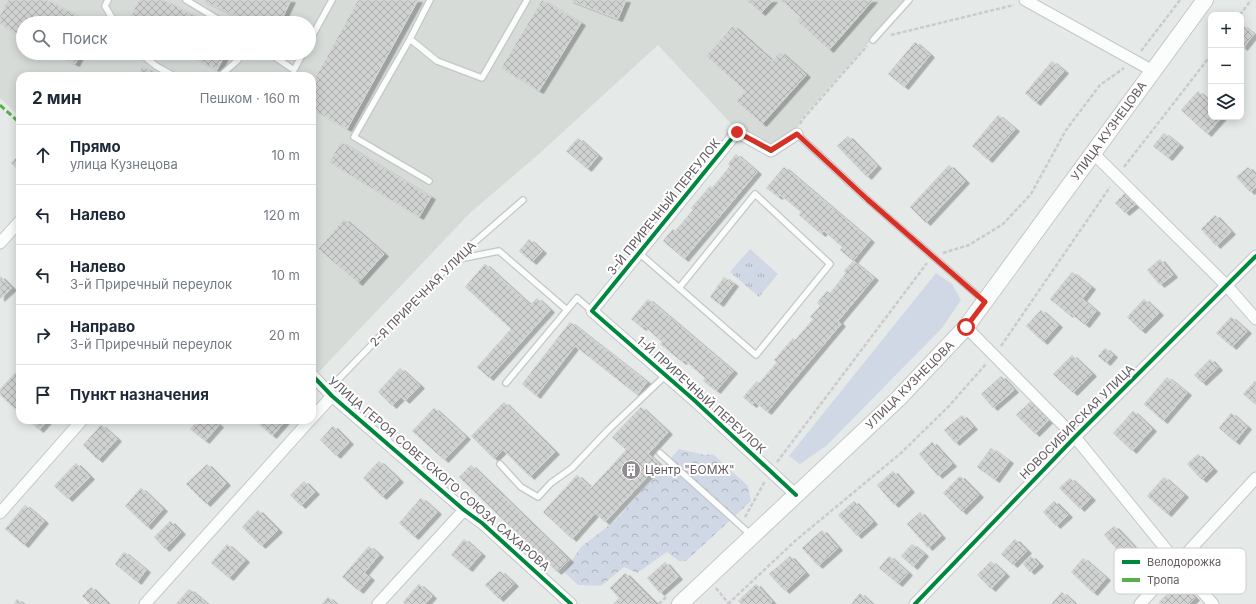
<!DOCTYPE html>
<html lang="ru">
<head>
<meta charset="utf-8">
<style>
	:root { --surface:#fff; --page:#f6f6f7; --text:#1f2937; --muted:#747a83; --line:#e0e1e3 }
	body { margin:0; font-family:Inter,sans-serif; background:var(--page); color:var(--text) }
	.controls { position:absolute; right:12px; top:12px; display:grid; overflow:hidden; border-radius:8px; box-shadow:0 2px 10px #0003 }
	.controls button { width:36px; height:36px; display:grid; place-items:center; padding:0; border:0; border-bottom:1px solid var(--line); background:var(--surface); color:var(--text); font:20px sans-serif }
	.stop { position:absolute; width:12px; height:12px; margin:-9px; border:3px solid #d93025; border-radius:50%; background:#fff }
	.stop.end { background:#d93025; border-color:#fff; box-shadow:0 1px 4px #0008 }
	.list { margin:0; padding:0; list-style:none }
	h2 { display:flex; justify-content:space-between; align-items:center; height:52px; margin:0; padding:0 16px; font-size:17px }
	h2 small { font-size:13px; font-weight:400; color:var(--muted) }
	.list li { display:grid; grid-template-columns:26px 1fr auto; gap:12px; align-items:center; box-sizing:border-box; height:60px; padding:0 16px; border-top:1px solid var(--line) }
	.list b { display:block; font-size:15px; white-space:nowrap }
	.list p { margin:0; font-size:13px; white-space:nowrap; color:var(--muted) }
	.list em { font-size:13px; font-style:normal; color:var(--muted) }
	.icon { flex:none; width:22px; height:22px; fill:none; stroke:currentColor; stroke-width:2; stroke-linecap:round; stroke-linejoin:round }
	.map { position:relative; flex:none; width:1256px; height:604px; overflow:hidden }
	.search { position:absolute; background:var(--surface); box-shadow:0 2px 10px #0003; left:16px; top:16px; width:300px; height:44px; display:flex; align-items:center; gap:10px; box-sizing:border-box; padding:0 14px; border-radius:22px; color:var(--muted); font-size:15px }
	.panel { position:absolute; background:var(--surface); box-shadow:0 2px 10px #0003; left:16px; top:72px; width:300px; height:352px; border-radius:12px }
	.map>svg:first-child { display:block }
</style>
</head>
<body>
<div class="map">
<svg width="1256" height="604" viewBox="0 0 1256 604">
	<defs>
		<pattern id="forest-crowns" width="20" height="18" patternUnits="userSpaceOnUse"><rect width="20" height="18" fill="#d0d8e6"/><path d="M2 6a3 3 0 1 1 6 0M12 15a3 3 0 1 1 6 0" fill="none" stroke="#acb2be"/></pattern>
		<pattern id="park-tufts" width="24" height="20" patternUnits="userSpaceOnUse"><rect width="24" height="20" fill="#d0d8e6"/><path d="M3 7l-1-3M5 7V3M7 7l1-3M15 17l-1-3M17 17v-4M19 17l1-3" fill="none" stroke="#acb2be"/></pattern>
		<pattern id="building-cross-hatch" width="8" height="8" patternUnits="userSpaceOnUse"><rect width="8" height="8" fill="#cfd2d0"/><path d="M0 0l8 8M0 8l8-8" fill="none" stroke="#acadac"/></pattern>
		<filter id="shadow"><feDropShadow dx="4.5" dy="2.5" stdDeviation="0" flood-color="#0004"/></filter>
	</defs>
	<rect width="100%" height="100%" fill="#e5eae8"/>
	<path fill="#d6dbd8" fill-rule="evenodd" d="M0,0H907L801,119L796,133L771,149L737,130L658,45L539,154L471,212L315,376L312,373V76H20V117L0,98ZM23,23H309V53H23Z"/>
	<path fill="#d0d8e6" d="M936,273L952,284L961,300L942,328L826,446L800,464L789,456Z"/>
	<path fill="url(#forest-crowns)" d="M679,449L705,455L713,454L748,486L751,501L686,561H679L667,552L637,573L624,567L601,586L578,585L564,572L581,547L616,520Z"/>
	<path fill="url(#park-tufts)" d="M750,249L778,274L759,297L730,272Z"/>
	<path fill="url(#building-cross-hatch)" stroke="#d4dad7" filter="url(#shadow)" d="M8,0H47L91,23H23V37L0,24V15Z
		M139,0H164L208,23H127Z
		M202,0H291L280,23H250Z
		M358,0H418L347,129L312,109V84Z
		M542,0L581,23L539,91L501,68Z
		M569,0H626L618,19Z
		M746,0H773L761,13Z
		M780,0H873L829,50L797,21L800,17Z
		M1242,25L1254,34L1243,48L1241,46Z
		M733,26L772,61L780,52L806,75L762,124L736,101L745,91L706,56Z
		M915,42L930,55L904,87L888,74Z
		M54,53H81L75,64Z
		M185,53H226L217,70Z
		M1052,61L1064,71L1036,103L1025,93Z
		M142,66L163,76H138Z
		M1198,91L1211,103V117H1222L1207,134L1181,110Z
		M998,115L1015,129L988,160L972,146Z
		M1164,133L1179,145L1168,158L1153,146Z
		M848,136L877,166L867,177L837,146Z
		M578,138L598,156L587,169L566,151Z
		M341,142L431,197L419,217L329,162Z
		M20,154V171L11,163Z
		M736,154L757,172L684,259L663,241L673,229L675,231L693,210L691,208L710,186L712,188L730,166L728,164Z
		M949,165L965,181L926,223L910,207Z
		M784,167L870,240L853,261L840,250L842,247L824,231L821,234L799,215L801,212L780,195L778,197L766,188Z
		M1248,167L1256,176V187L1250,192L1236,177Z
		M1127,191L1138,202L1125,213L1115,203Z
		M1215,215L1231,232L1216,246L1201,229Z
		M344,219L384,254L358,283L318,249Z
		M529,239L542,251L532,262L519,251Z
		M1160,259L1173,275L1160,285L1147,270Z
		M853,261L874,278L838,321L841,324L767,412L755,402L752,405L743,397L757,381L759,383L777,362L774,360L793,338L795,340L813,319L810,317L820,306L817,303L827,291L830,293L846,273L844,271Z
		M485,264L530,305L537,298L550,310L489,378L477,367L511,329L465,287Z
		M1072,272L1091,287L1082,299L1096,311L1085,325L1070,313L1069,315L1050,299Z
		M0,276L12,288L0,299Z
		M724,277L734,284L719,304L710,297Z
		M648,299L733,371L716,391L703,381L705,378L684,360L682,362L660,344L662,342L644,326L642,328L631,319Z
		M1144,299L1159,313L1141,331L1127,317Z
		M1041,310L1058,325L1043,342L1026,326Z
		M1231,317L1247,331L1232,347L1216,333Z
		M570,322L647,382L637,395L575,346L536,396L522,384Z
		M1105,348L1113,355L1106,363L1098,356Z
		M1072,355L1092,374L1073,393L1053,374Z
		M1210,359L1218,368L1202,383L1194,375Z
		M20,368V404L15,409L0,395V389Z
		M400,368L420,386L405,401L401,397L392,406L378,392Z
		M1001,376L1014,390L993,408L981,394Z
		M1167,377L1187,393L1163,421L1144,404Z
		M1255,381L1256,382V405L1243,394Z
		M1032,400L1050,419L1035,434L1016,415Z
		M504,402L555,452L530,477L503,450L494,459L471,436Z
		M641,407L668,432L648,454L659,464L605,522L595,513L572,539L543,512L577,475L591,488L626,450L612,437Z
		M434,408L466,437L444,460L412,431Z
		M1133,411L1152,429L1132,451L1113,433Z
		M1231,413L1247,427L1235,442L1219,428Z
		M962,415L973,427L955,443L944,430Z
		M28,420H48L39,430Z
		M198,420H213L219,425L205,441L190,429Z
		M259,420H286L272,436L257,422Z
		M101,425L117,439L98,460L83,445Z
		M333,426L349,442L336,456L320,440Z
		M932,442L952,464L938,476L919,454Z
		M991,448L1009,461L995,480L977,467Z
		M1198,454L1213,469L1202,480L1187,464Z
		M379,461L399,480L382,497L363,478Z
		M76,463L90,477L68,499L54,486Z
		M207,464L226,483L206,504L186,484Z
		M471,465L569,560L557,572L459,477Z
		M893,471L910,490L894,505L877,485Z
		M960,476L979,495L962,512L943,493Z
		M1164,477L1184,495L1167,514L1147,496Z
		M1070,478L1091,498L1080,509L1059,488Z
		M304,481L315,492L301,506L290,495Z
		M141,488L163,509L147,527L125,506Z
		M421,498L437,512L414,537L399,523Z
		M854,501L873,522L857,536L838,515Z
		M1054,501L1068,515L1056,526L1043,512Z
		M25,505L44,521L24,545L5,529Z
		M258,510L278,530L261,546L242,527Z
		M920,512L941,536L928,548L907,524Z
		M170,521L181,532L165,549L154,537Z
		M1114,526L1134,547L1124,557L1104,535Z
		M822,530L838,548L818,566L802,548Z
		M464,539L481,554L468,569L451,555Z
		M1015,539L1027,551L1013,565L1001,554Z
		M227,544L245,560L229,578L211,563Z
		M912,544L924,554L913,567L901,556Z
		M369,546L379,555L364,573L370,578L359,591L342,577Z
		M124,552L146,570L137,582L115,564Z
		M790,556L805,573L785,591L769,574Z
		M889,556L908,573L898,584L879,568Z
		M1031,556L1039,564L1030,572L1023,564Z
		M1083,558L1106,578L1093,593L1071,572Z
		M991,561L1005,574L991,589L977,575Z
		M665,562L678,577L660,593L647,578Z
		M500,571L514,584L499,599L485,585Z
		M625,573L655,603V604H613L619,598L610,588Z
		M1179,582L1195,598L1189,604H1160L1159,602Z
		M419,584L432,596L425,604H405L403,602Z
		M756,584L772,602L770,604H741L738,601Z
		M91,587L108,604H90L82,596Z
		M189,589L207,604H176Z
		M1062,592L1075,604H1051Z
		M860,593L872,604H851Z
		M328,597L336,604H322Z
		M17,599L23,604H14Z"/>
	<g fill="none" stroke-linecap="round" stroke-linejoin="round">
		<defs>
			<path id="service" d="M108,0L105,6L115,23
				M186,0L224,23
				M410,39L430,0
				M873,40L909,0
				M309,42L332,0
				M140,53L156,66L174,76
				M269,53L294,70L303,53
				M220,76L238,60L240,53
				M797,134L867,199L983,300
				M429,181L354,137L410,39L437,61L482,78L527,0
				M639,253L756,355L830,264L755,194L679,288
				M454,260L499,251L567,310
				M506,383L577,298L592,311
				M327,391L454,260L523,200
				M660,453L751,535
				M500,464L521,487L538,497L551,483L572,468L608,430L666,375"/>
			<path id="minor" d="M1025,0L1153,71
				M1093,153L1227,286L1256,319
				M0,243L20,221
				M966,327L1075,437L1178,564L1213,604
				M312,375L332,396L464,510L482,523L571,604
				M312,418L332,396
				M796,495L694,400L592,311L737,132L771,151L797,134
				M0,513L82,420
				M145,604L310,420
				M378,604L464,510
				M915,604L1075,437L1256,256
				M1140,604L1256,478"/>
			<path id="secondary" d="M680,604L898,399L966,327L1205,0"/>
		</defs>
		<use href="#service" stroke="#c5c6c6" stroke-width="8"/>
		<use href="#minor" stroke="#c5c6c6" stroke-width="13"/>
		<use href="#secondary" stroke="#c6c7c7" stroke-width="18"/>
		<path stroke="#cccad0" stroke-width="2.5" stroke-dasharray="4 2" stroke-linecap="butt" d="M1240,15L1251,0
			M891,35L1014,5
			M1141,51L1180,0
			M800,124L802,120L867,46
			M1124,167L1211,55
			M943,253L969,245L1003,224L1031,194L1066,130L1100,85L1124,68
			M1001,346L1110,187
			M777,462L927,263
			M745,517L765,481
			M716,588L729,604
			M659,604L666,597
			M728,604L795,541L901,453L949,406L986,364"/>
		<use href="#service" stroke="#fbfcfc" stroke-width="5.5"/>
		<use href="#minor" stroke="#fbfcfc" stroke-width="11"/>
		<use href="#secondary" stroke="#fbfcfc" stroke-width="16"/>
		<path stroke="#59b04a" stroke-width="3" stroke-dasharray="6 3" stroke-linecap="butt" d="M0,105L20,123"/>
		<defs>
			<path id="cycleway" d="M312,375L332,396L464,510L482,523L571,604
				M796,495L694,400L592,311L737,132L771,151L797,134
				M915,604L1075,437L1256,256"/>
		</defs>
		<use href="#cycleway" stroke="#fff" stroke-width="6"/>
		<use href="#cycleway" stroke="#00873e" stroke-width="4"/>
	</g>
	<g fill="none" stroke-linecap="round" stroke-linejoin="round">
		<path stroke="#d93025" stroke-width="5" d="M737,132L771,150L797,134L867,199L985,302L966,327"/>
	</g>
	<defs>
		<symbol id="building-disc" viewBox="-11 -11 22 22"><circle r="9.5" fill="#908c90" stroke="#fff"/><path d="M-4-6H4V6H1V3H-1V6H-4ZM-2.5-4.3h1.7v1.8h-1.7ZM.8-4.3h1.7v1.8H.8ZM-2.5-1h1.7V.8h-1.7ZM.8-1h1.7V.8H.8Z" fill="#fff"/></symbol>
	</defs>
	<g fill-rule="evenodd">
		<use href="#building-disc" x="620" y="459" width="22" height="22"/>
	</g>
	<g text-anchor="middle" stroke-width="4" stroke-linejoin="round" paint-order="stroke">
		<g font-size="12" fill="#635a60" stroke="#fff">
			<text transform="translate(1109 131) rotate(-54)" y="4">УЛИЦА КУЗНЕЦОВА</text>
			<text transform="translate(664 207) rotate(-51)" y="4">3-Й ПРИРЕЧНЫЙ ПЕРЕУЛОК</text>
			<text transform="translate(423 294) rotate(-45)" y="4">2-Я ПРИРЕЧНАЯ УЛИЦА</text>
			<text transform="translate(910 385) rotate(-45)" y="4">УЛИЦА КУЗНЕЦОВА</text>
			<text transform="translate(701 395) rotate(42)" y="4">1-Й ПРИРЕЧНЫЙ ПЕРЕУЛОК</text>
			<text transform="translate(1077 422) rotate(-45)" y="4">НОВОСИБИРСКАЯ УЛИЦА</text>
			<text transform="translate(439 474) rotate(41)" y="4">УЛИЦА ГЕРОЯ СОВЕТСКОГО СОЮЗА САХАРОВА</text>
		</g>
		<g font-size="12" fill="#635a60" stroke="#fff" text-anchor="start">
			<text x="645" y="474">Центр "БОМЖ"</text>
		</g>
	</g>
	<rect x="1114" y="548" width="132" height="46" rx="6" fill="#fff" stroke="#d0cecf" stroke-width="1"/>
	<rect x="1122" y="560" width="18" height="4" fill="#00873e"/>
	<rect x="1122" y="578" width="18" height="4" fill="#59b04a"/>
	<g font-size="11" fill="#635a60">
		<text x="1147" y="566">Велодорожка</text>
		<text x="1147" y="584">Тропа</text>
	</g>
</svg>
<div class="controls">
<button>+</button>
<button>−</button>
<button><svg class="icon" aria-label="layers" viewBox="0 0 24 24"><path d="M12 4l9 5-9 5-9-5zM3 14l9 5 9-5"/></svg></button>
</div>
<div class="stop" style="left:966px;top:327px"></div>
<div class="stop end" style="left:737px;top:132px"></div>
<div class="search"><svg class="icon" aria-label="search" viewBox="0 0 24 24"><circle cx="10" cy="10" r="6"/><path d="M15 15l6 6"/></svg>Поиск</div>
<section class="panel">
<h2>2 мин<small>Пешком · 160 m</small></h2>
<ul class="list">
<li><svg class="icon" aria-label="ahead" viewBox="0 0 24 24"><path d="M12 20V5M6 11l6-6 6 6"/></svg><div><b>Прямо</b><p>улица Кузнецова</p></div><em>10 m</em></li>
<li><svg class="icon" aria-label="left" viewBox="0 0 24 24"><path d="M17 20v-9H6M10 6l-5 5 5 5"/></svg><div><b>Налево</b></div><em>120 m</em></li>
<li><svg class="icon" aria-label="left" viewBox="0 0 24 24"><path d="M17 20v-9H6M10 6l-5 5 5 5"/></svg><div><b>Налево</b><p>3-й Приречный переулок</p></div><em>10 m</em></li>
<li><svg class="icon" aria-label="right" viewBox="0 0 24 24"><path d="M7 20v-9h11M14 6l5 5-5 5"/></svg><div><b>Направо</b><p>3-й Приречный переулок</p></div><em>20 m</em></li>
<li><svg class="icon" aria-label="arrive" viewBox="0 0 24 24"><path d="M6 21V4h12l-3 4 3 4H6"/></svg><div><b>Пункт назначения</b></div></li>
</ul>
</section>
</div>
</body>
</html>
